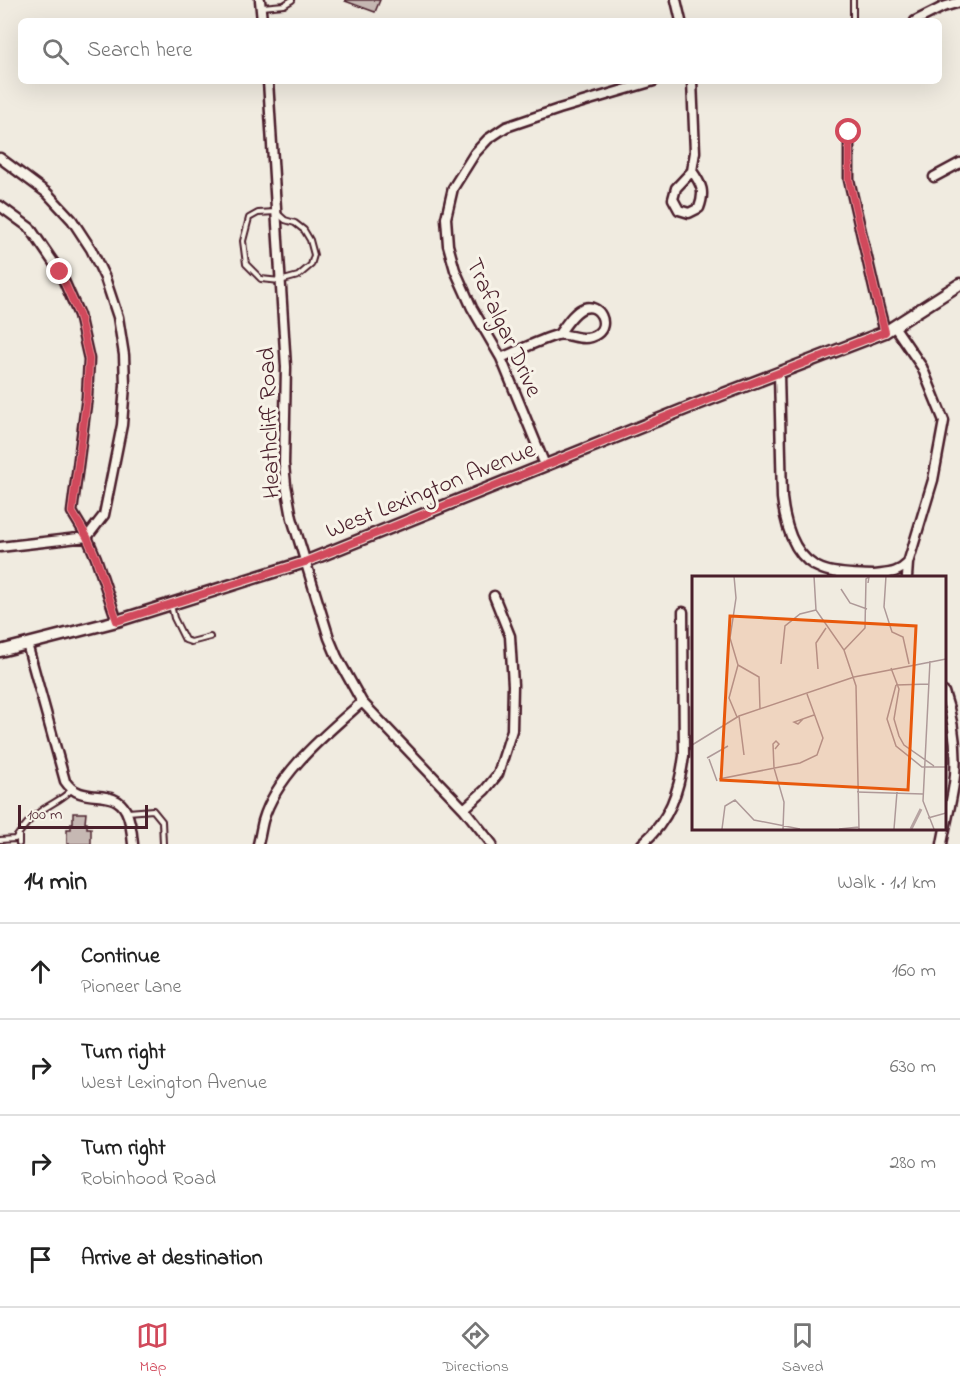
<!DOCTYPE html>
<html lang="en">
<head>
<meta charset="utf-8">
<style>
	:root { --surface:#fff; --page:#f6f6f6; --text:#222; --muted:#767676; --line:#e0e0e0; --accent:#d1495b }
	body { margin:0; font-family:"Indie Flower",sans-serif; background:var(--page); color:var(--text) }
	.scale { position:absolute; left:18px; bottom:15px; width:130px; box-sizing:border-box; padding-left:6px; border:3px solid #4a1f2b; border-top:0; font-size:16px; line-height:21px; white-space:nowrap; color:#4a1f2b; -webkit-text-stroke:4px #f7f3e8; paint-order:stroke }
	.stop { position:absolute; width:18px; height:18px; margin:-14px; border:4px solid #d1495b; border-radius:50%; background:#fff }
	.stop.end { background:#d1495b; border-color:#fff; box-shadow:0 2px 6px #0008 }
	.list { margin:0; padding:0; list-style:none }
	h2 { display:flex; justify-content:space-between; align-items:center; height:78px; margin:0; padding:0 24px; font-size:26px }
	h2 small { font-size:20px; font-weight:400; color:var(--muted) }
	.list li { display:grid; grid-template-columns:39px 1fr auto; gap:18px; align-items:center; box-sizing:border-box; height:96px; padding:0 24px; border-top:2px solid var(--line) }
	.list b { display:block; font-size:22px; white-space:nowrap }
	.list p { margin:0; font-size:20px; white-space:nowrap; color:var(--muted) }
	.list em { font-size:20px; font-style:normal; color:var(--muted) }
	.icon { flex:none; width:33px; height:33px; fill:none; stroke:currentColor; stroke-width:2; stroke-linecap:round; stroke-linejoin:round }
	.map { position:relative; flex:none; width:960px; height:844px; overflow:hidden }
	.search { position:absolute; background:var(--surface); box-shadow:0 6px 24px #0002; left:18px; right:18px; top:18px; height:66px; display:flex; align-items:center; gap:15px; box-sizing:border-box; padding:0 21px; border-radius:9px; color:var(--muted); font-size:22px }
	.sheet { height:462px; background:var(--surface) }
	nav { display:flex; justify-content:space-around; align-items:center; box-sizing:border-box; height:84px; border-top:2px solid var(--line); background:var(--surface); font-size:16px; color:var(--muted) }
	nav a { display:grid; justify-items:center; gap:3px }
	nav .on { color:var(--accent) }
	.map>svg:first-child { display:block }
</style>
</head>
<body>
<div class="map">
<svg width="960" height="844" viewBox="0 0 960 844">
	<rect width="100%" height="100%" fill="#f0ebe0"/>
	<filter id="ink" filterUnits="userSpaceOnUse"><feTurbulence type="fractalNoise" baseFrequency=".0167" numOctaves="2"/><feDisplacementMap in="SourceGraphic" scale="12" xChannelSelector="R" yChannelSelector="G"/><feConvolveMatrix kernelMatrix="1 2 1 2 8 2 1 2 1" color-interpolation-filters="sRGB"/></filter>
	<g filter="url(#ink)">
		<path fill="#c6b8b3" stroke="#4a1f2b" stroke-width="1.5" d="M345,0H380L375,12L345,1Z
			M73,813H86L85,823H87V828H91V844H67V829H71V823H73Z"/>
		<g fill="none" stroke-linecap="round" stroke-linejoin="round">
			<defs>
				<path id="service" d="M262,7L284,5L292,0
					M853,21V0
					M276,212L285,220L295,223L304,230L310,240L314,255L311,265L298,276L280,281L261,279L246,264L243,241L249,218L258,213Z
					M171,605L174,618L185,640L191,642L210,637
					M128,812L153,810L162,821L163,844
					M19,835V844
					M0,840L15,839C23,828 30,818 42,810C52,803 63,799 71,790"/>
				<path id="minor" d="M260,0L262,21
					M676,0L681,21
					M915,21L943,7L960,2
					M268,81L286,367L284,464L286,485L292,518L329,638L337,657L362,702L464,809L492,844
					M692,81L695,152L692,171L676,188L673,199L679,210L689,213L699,208C705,192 702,185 692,171
					M849,132V180L878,305L885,332
					M0,158L47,193L72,220L91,249L105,278L118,317L124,355L125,385L122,425L104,515L87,537
					M934,177L960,163
					M0,206L30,228L60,272L79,315L89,359L87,397L72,512L87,537L96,558L117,621
					M894,326L922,367L944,421L933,480L908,563L907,577
					M501,358C518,351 539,340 557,335C569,332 583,344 597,334C610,325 600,303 584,308C574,311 565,326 559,334
					M779,374L782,498C785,524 794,559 822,569C837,575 857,574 873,575L877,577
					M545,465L501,358L472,308L455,270L448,245L446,218L453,188L475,153L488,139L506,127L559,109L654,81
					M0,547L87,537
					M874,575C889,573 897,574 908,563
					M27,644L65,781C82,807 113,785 126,811C131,821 132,833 133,844
					M464,809L485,790L498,774L512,730L513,685L510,636L494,596
					M258,844C260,837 261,829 263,821C277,773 326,734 362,702
					M642,844C670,820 679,791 684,756L683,612
					M942,844C946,821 953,798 955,775C957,747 953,718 944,692"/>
				<path id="tertiary" d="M0,651L117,621L305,562L695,405L885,332L960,284"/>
			</defs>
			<use href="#service" stroke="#4a1f2b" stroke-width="8"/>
			<use href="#minor" stroke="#4a1f2b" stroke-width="13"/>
			<use href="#tertiary" stroke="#4a1f2b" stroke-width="15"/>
			<use href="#service" stroke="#f7f3e8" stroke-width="4"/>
			<use href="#minor" stroke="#f7f3e8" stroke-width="8"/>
			<use href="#tertiary" stroke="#f7f3e8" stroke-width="10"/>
		</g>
	</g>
	<g fill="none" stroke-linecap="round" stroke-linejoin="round" filter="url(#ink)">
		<path stroke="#d1495b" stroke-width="8" d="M60,272L79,315L89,359L87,397L72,512L87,537L96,558L117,621L305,562L695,405L885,332L878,305L849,180V132"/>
	</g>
	<g text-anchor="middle" stroke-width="6" stroke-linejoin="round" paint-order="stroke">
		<g font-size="24" fill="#4a1f2b" stroke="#f7f3e8">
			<text transform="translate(505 327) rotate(65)" y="8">Trafalgar Drive</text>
			<text transform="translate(268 423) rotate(-92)" y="8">Heathcliff Road</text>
			<text transform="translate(430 489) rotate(-22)" y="8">West Lexington Avenue</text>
		</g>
	</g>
	<g transform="translate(692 576)">
		<rect width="254" height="254" fill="#f0ebe0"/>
		<path fill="none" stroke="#b7a4a2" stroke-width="3" d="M219,253L229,233"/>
		<path fill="none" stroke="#ae9998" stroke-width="1.5" d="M42,0L44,22L38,62L46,89L37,122L45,141M122,0L124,34L152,74L164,110L167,253M194,0L192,31L200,56L211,61L217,88M149,13L158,27L175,33M152,74L173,52L174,3L177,1L176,7M238,85L231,225L242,253M89,88L93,50L108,38L124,34M46,89L67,101L68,133M199,92L207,113L202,143L207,160L212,169L242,190M126,93L124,67L134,52M204,109L195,143L204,170L230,191H254M204,109L237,108M47,140L52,179M111,143L106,148L102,146L122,139M0,169L47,140L162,101L254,83M83,173L87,168L84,165L81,168L82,192L92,226L91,253M15,182L36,170M17,183L25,205M27,203L108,187L125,179L131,162L115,118M165,216L231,218M236,242L254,237M30,253L33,230L43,224L62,244L108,253M147,253L167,251M202,253L205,216"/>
		<path fill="#e8590c" fill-opacity="0.15" stroke="#e8590c" stroke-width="3" d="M38,40L224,50L216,214L29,204Z"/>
		<rect width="254" height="254" fill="none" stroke="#4a1f2b" stroke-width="3"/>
	</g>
</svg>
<div class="scale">100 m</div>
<div class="stop" style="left:849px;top:132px"></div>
<div class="stop end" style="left:60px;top:272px"></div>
<div class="search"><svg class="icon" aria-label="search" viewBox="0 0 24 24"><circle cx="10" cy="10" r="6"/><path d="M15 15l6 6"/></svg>Search here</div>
</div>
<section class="sheet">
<h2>14 min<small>Walk · 1.1 km</small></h2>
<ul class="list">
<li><svg class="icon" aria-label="ahead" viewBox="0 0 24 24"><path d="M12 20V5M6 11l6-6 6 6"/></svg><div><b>Continue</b><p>Pioneer Lane</p></div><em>160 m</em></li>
<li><svg class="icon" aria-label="right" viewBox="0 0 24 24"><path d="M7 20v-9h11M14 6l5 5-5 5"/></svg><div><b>Turn right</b><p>West Lexington Avenue</p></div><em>630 m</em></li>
<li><svg class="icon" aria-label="right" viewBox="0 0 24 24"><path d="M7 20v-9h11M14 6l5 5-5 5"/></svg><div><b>Turn right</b><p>Robinhood Road</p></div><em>280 m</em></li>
<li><svg class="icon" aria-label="arrive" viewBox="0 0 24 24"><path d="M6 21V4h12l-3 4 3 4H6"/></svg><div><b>Arrive at destination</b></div></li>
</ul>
</section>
<nav>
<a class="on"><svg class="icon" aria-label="map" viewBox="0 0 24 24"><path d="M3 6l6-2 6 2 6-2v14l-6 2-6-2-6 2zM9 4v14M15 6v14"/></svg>Map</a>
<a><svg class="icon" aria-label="directions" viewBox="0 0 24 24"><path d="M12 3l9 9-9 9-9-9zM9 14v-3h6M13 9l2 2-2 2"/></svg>Directions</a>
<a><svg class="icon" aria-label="saved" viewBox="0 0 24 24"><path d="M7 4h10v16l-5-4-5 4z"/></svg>Saved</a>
</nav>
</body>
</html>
